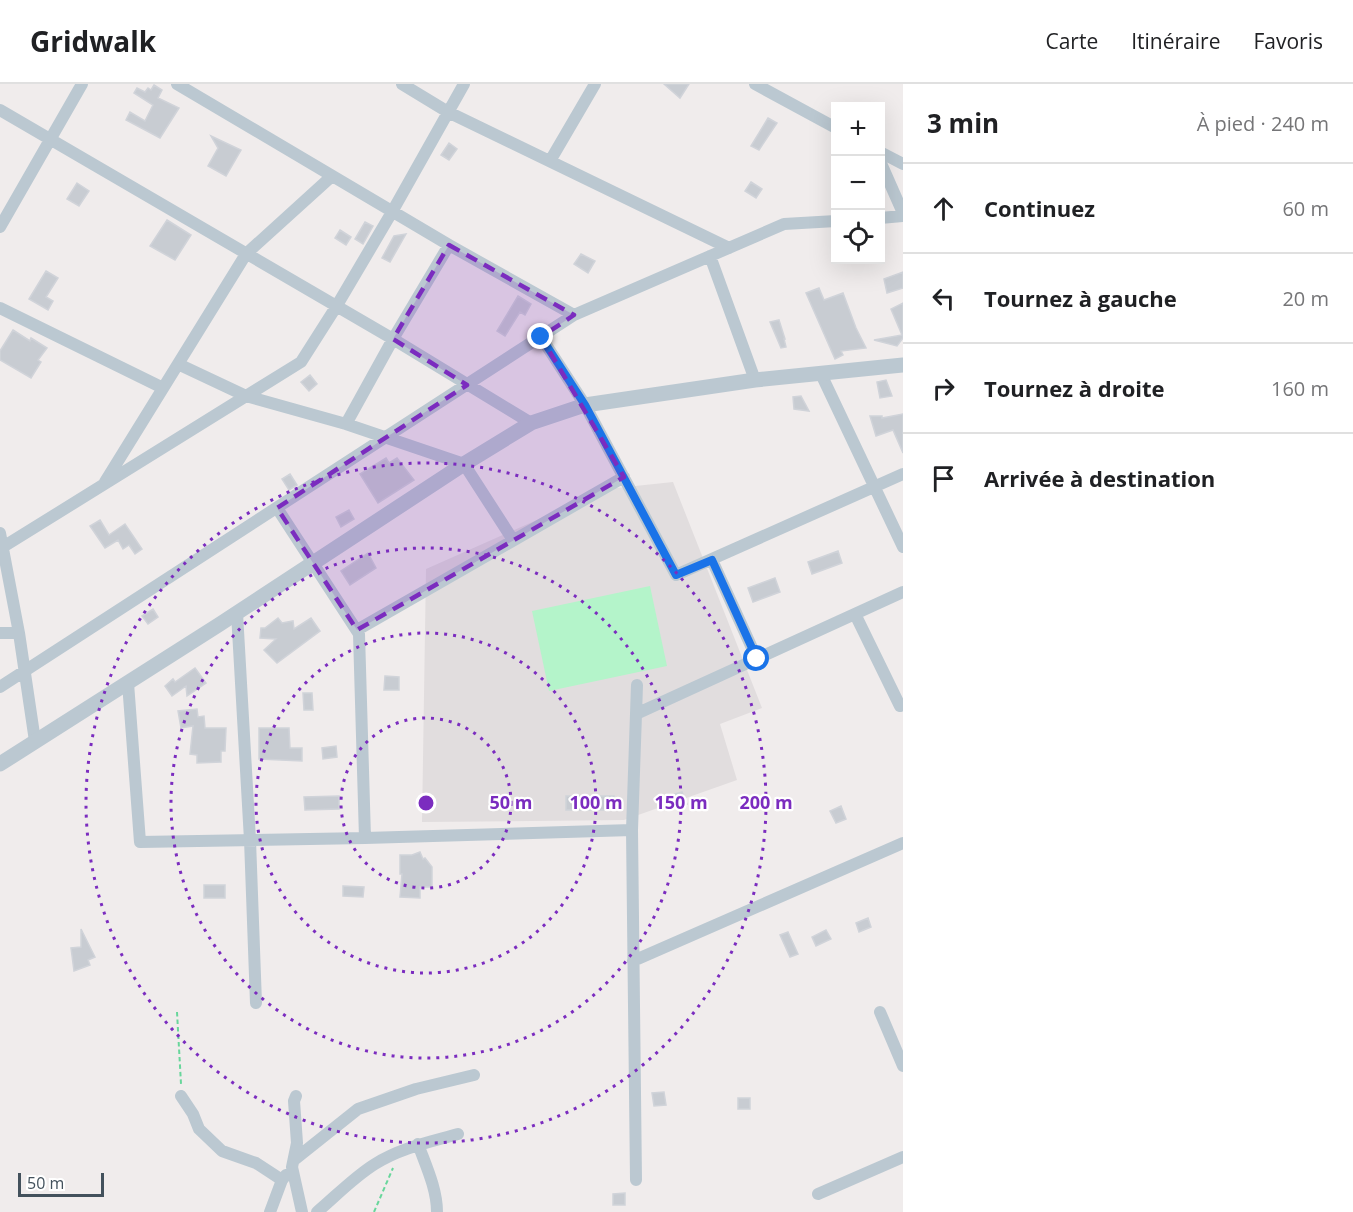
<!DOCTYPE html>
<html lang="fr">
<head>
<meta charset="utf-8">
<style>
	:root { --surface:#fff; --page:#f6f6f6; --text:#202124; --muted:#757577; --line:#e0e0e0 }
	body { margin:0; font-family:"Open Sans",sans-serif; background:var(--page); color:var(--text) }
	.controls { position:absolute; right:18px; top:18px; display:grid; overflow:hidden; border-radius:0px; box-shadow:0 6px 24px #0002 }
	.controls button { width:54px; height:54px; display:grid; place-items:center; padding:0; border:0; border-bottom:2px solid var(--line); background:var(--surface); color:var(--text); font:30px sans-serif }
	.scale { position:absolute; left:18px; bottom:15px; width:86px; box-sizing:border-box; padding-left:6px; border:3px solid #43515c; border-top:0; font-size:16px; line-height:21px; white-space:nowrap; color:#43515c; -webkit-text-stroke:4px #fff; paint-order:stroke }
	.stop { position:absolute; width:18px; height:18px; margin:-14px; border:4px solid #1a73e8; border-radius:50%; background:#fff }
	.stop.end { background:#1a73e8; border-color:#fff; box-shadow:0 2px 6px #0008 }
	.list { margin:0; padding:0; list-style:none }
	h2 { display:flex; justify-content:space-between; align-items:center; height:78px; margin:0; padding:0 24px; font-size:26px }
	h2 small { font-size:20px; font-weight:400; color:var(--muted) }
	.list li { display:grid; grid-template-columns:39px 1fr auto; gap:18px; align-items:center; box-sizing:border-box; height:90px; padding:0 24px; border-top:2px solid var(--line) }
	.list b { display:block; font-size:22px; white-space:nowrap }
	.list em { font-size:20px; font-style:normal; color:var(--muted) }
	.icon { flex:none; width:33px; height:33px; fill:none; stroke:currentColor; stroke-width:2; stroke-linecap:round; stroke-linejoin:round }
	.map { position:relative; flex:none; width:903px; height:1128px; overflow:hidden }
	header { display:flex; align-items:center; gap:36px; box-sizing:border-box; height:84px; padding:0 30px; background:var(--surface); border-bottom:2px solid var(--line) }
	header strong { font-size:28px }
	nav { display:flex; gap:33px; margin-inline-start:auto; font-size:21px }
	main { display:flex }
	aside { flex:1; background:var(--surface) }
	.map>svg:first-child { display:block }
</style>
</head>
<body>
<header>
<strong>Gridwalk</strong>
<nav><a>Carte</a><a>Itinéraire</a><a>Favoris</a></nav>
</header>
<main>
<div class="map">
<svg width="903" height="1128" viewBox="0 0 903 1128">
	<rect width="100%" height="100%" fill="#f0ecec"/>
	<path fill="#e1ddde" d="M673,398L762,624L720,640L737,696L624,736L422,738L426,485L607,405Z"/>
	<path fill="#b4f4ca" d="M650,502L667,582L549,607L532,527Z"/>
	<path fill="#c8ccd2" stroke="#d0d3d9" stroke-width="1.5" d="M664,0H689L680,14Z
		M154,1L162,6L158,14L179,24L160,54L126,36L130,28L145,37L153,21L134,9L137,4L145,8L148,4L151,6Z
		M768,34L777,39L759,66L751,62Z
		M211,52L241,66L226,92L208,82L218,64Z
		M449,59L457,65L449,76L441,71Z
		M751,98L762,105L756,114L745,107Z
		M77,99L89,107L79,122L67,115Z
		M167,136L191,151L175,176L150,162Z
		M365,138L373,142L363,160L355,155Z
		M340,146L351,153L346,161L335,154Z
		M406,150L390,178L382,174L394,152Z
		M581,170L595,177L588,189L574,180Z
		M46,187L58,194L46,213L53,217L48,226L29,215Z
		M903,188V204L887,209L884,195Z
		M819,204L824,216L843,209L856,244L866,264L841,267L843,271L835,275L806,209Z
		M518,212L531,220L525,231L520,228L505,252L497,247Z
		M903,219V254L897,262L874,256L902,251L891,225Z
		M779,236L785,255H784L786,263L781,264L770,238Z
		M13,246L30,257L31,254L47,264L38,276L41,278L31,294L0,276V267Z
		M310,291L317,300L309,307L301,298Z
		M886,296L892,312L880,314L877,298Z
		M801,312L809,327L794,325L793,313Z
		M903,330V369L893,346L876,352L870,332H882V334Z
		M386,374L389,379L397,374L414,396L378,419L360,390Z
		M290,390L297,401L289,406L282,395Z
		M349,426L354,435L341,443L336,433Z
		M100,436L109,451L125,440L142,465L135,470L129,461L123,465L118,456L105,464L90,442Z
		M838,467L842,479L812,490L808,478Z
		M368,469L376,484L350,501L341,487Z
		M775,494L780,508L753,518L748,504Z
		M153,525L158,533L148,540L142,532Z
		M278,534L282,539L293,537L294,545L311,534L320,547L277,579L264,566L276,555L260,554L261,544H265Z
		M195,584L206,599L187,612L186,602L172,612L165,602L173,595L175,598Z
		M385,592L399,593V606H384Z
		M303,609H312L313,626H304Z
		M197,625L198,633L204,632L205,644H226L225,667H221V678L197,679V671L190,670L193,642L181,644L178,627Z
		M259,644H289L290,664H302V677L259,675Z
		M336,662L337,673L323,675L322,664Z
		M682,708L687,720L676,724L672,711Z
		M339,712V725L305,726L304,713Z
		M566,712H614V726H566Z
		M841,722L846,735L836,739L830,727Z
		M420,768L423,775L425,774L432,783V803H420V814L400,813L402,790H400V771H412Z
		M204,801H225V814H204Z
		M343,802L364,803L363,813L343,812Z
		M868,834L871,843L859,848L856,839Z
		M81,845L95,873L88,876L90,881L74,887L71,864L81,863Z
		M826,846L831,855L816,862L812,853Z
		M788,848L798,870L790,873L780,851Z
		M664,1008L666,1021L654,1022L652,1009Z
		M738,1014H750V1025H738Z
		M625,1109V1121H613V1110Z"/>
	<g fill="none" stroke-linecap="round" stroke-linejoin="round">
		<path stroke="#68d69b" stroke-width="2" stroke-dasharray="4.5 3" stroke-linecap="butt" d="M177,928L181,1000
			M374,1128L393,1084"/>
		<path stroke="#bbc8d1" stroke-width="12" d="M177,0L449,161L574,231
			M402,0L448,28L729,164
			M755,0L836,44
			M0,26L393,255L531,339
			M880,68L903,80
			M550,77L595,0
			M880,77L903,129
			M880,134L903,132
			M0,143L82,0
			M710,172L755,296
			M0,224L163,304
			M541,253L585,321L676,491L903,390
			M178,280L246,312L346,340L464,380L513,456
			M821,290L903,463
			M346,340L393,255L449,161
			M105,398L246,170L332,92
			M277,424L359,550L365,754
			M0,449L19,549L35,657
			M3,463L301,278L336,223L392,128L464,0
			M712,476L757,575
			M237,529L250,756L256,919
			M855,530L900,622
			M357,546L624,393
			M0,549H19
			M128,599L140,758L365,754L632,746
			M0,603L574,231L784,140L836,137
			M636,630L903,508
			M633,877L903,759
			M880,928L903,982
			M181,1012L193,1030L199,1045L222,1067L256,1079L282,1096
			M296,1012L294,1017L297,1059L292,1083L302,1128
			M418,1060C426,1082 437,1105 437,1128
			M294,1076L358,1025L416,1005L474,991
			M636,1096L632,746L637,601
			M818,1110L903,1073
			M270,1128L282,1096L286,1091
			M317,1128C336,1112 354,1093 375,1080C400,1064 430,1058 458,1050"/>
		<path stroke="#bbc8d1" stroke-width="15" d="M0,680L220,540L464,380L531,339L585,321L755,296L903,281"/>
	</g>
	<g fill="none" stroke-linecap="round" stroke-linejoin="round">
		<path stroke="#1a73e8" stroke-width="8" d="M541,253L585,321L676,491L712,476L757,575"/>
	</g>
	<path fill="#7b2cbf" fill-opacity="0.2" stroke="#7b2cbf" stroke-width="4.5" stroke-dasharray="12 8" stroke-linejoin="round" d="M449,161L574,231L541,253L624,393L357,546L277,424L467,301L393,255Z"/>
	<g fill="none" stroke="#7b2cbf" stroke-width="3" stroke-dasharray="3 6">
		<circle cx="426" cy="719" r="85"/>
		<circle cx="426" cy="719" r="170"/>
		<circle cx="426" cy="719" r="255"/>
		<circle cx="426" cy="719" r="340"/>
	</g>
	<circle cx="426" cy="719" r="9" fill="#7b2cbf" stroke="#fff" stroke-width="3"/>
	<g font-size="18" text-anchor="middle" font-weight="bold" fill="#7b2cbf" stroke="#fff" stroke-width="4.5" stroke-linejoin="round" paint-order="stroke">
		<text x="511" y="725">50 m</text>
		<text x="596" y="725">100 m</text>
		<text x="681" y="725">150 m</text>
		<text x="766" y="725">200 m</text>
	</g>
</svg>
<div class="controls">
<button>+</button>
<button>−</button>
<button><svg class="icon" aria-label="locate" viewBox="0 0 24 24"><circle cx="12" cy="12" r="6"/><path d="M12 2v4M12 18v4M2 12h4M18 12h4"/></svg></button>
</div>
<div class="scale">50 m</div>
<div class="stop" style="left:757px;top:575px"></div>
<div class="stop end" style="left:541px;top:253px"></div>
</div>
<aside>
<h2>3 min<small>À pied · 240 m</small></h2>
<ul class="list">
<li><svg class="icon" aria-label="ahead" viewBox="0 0 24 24"><path d="M12 20V5M6 11l6-6 6 6"/></svg><div><b>Continuez</b></div><em>60 m</em></li>
<li><svg class="icon" aria-label="left" viewBox="0 0 24 24"><path d="M17 20v-9H6M10 6l-5 5 5 5"/></svg><div><b>Tournez à gauche</b></div><em>20 m</em></li>
<li><svg class="icon" aria-label="right" viewBox="0 0 24 24"><path d="M7 20v-9h11M14 6l5 5-5 5"/></svg><div><b>Tournez à droite</b></div><em>160 m</em></li>
<li><svg class="icon" aria-label="arrive" viewBox="0 0 24 24"><path d="M6 21V4h12l-3 4 3 4H6"/></svg><div><b>Arrivée à destination</b></div></li>
</ul>
</aside>
</main>
</body>
</html>
